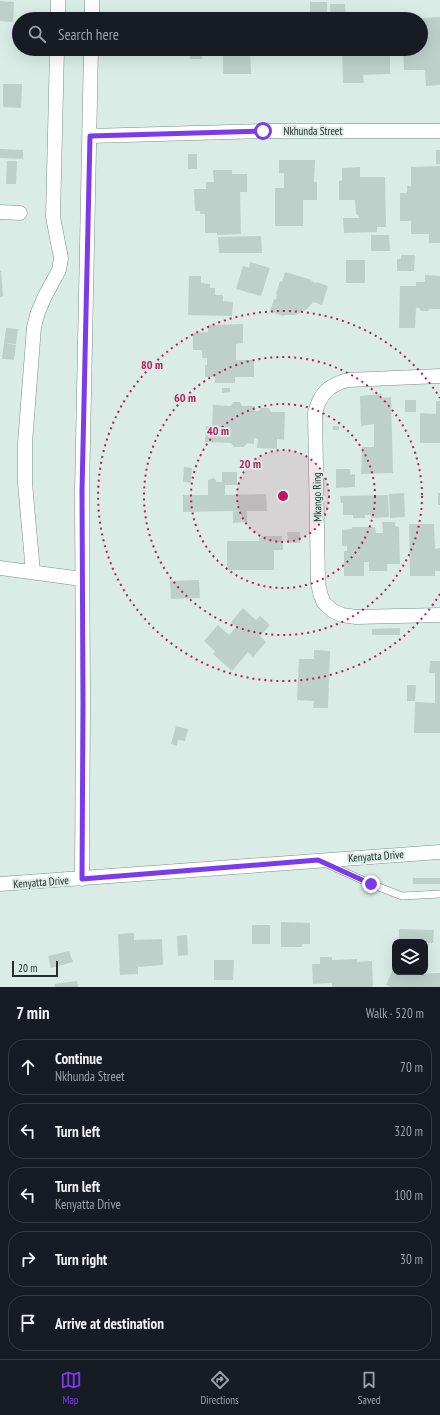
<!DOCTYPE html>
<html lang="en">
<head>
<meta charset="utf-8">
<style>
	:root { --surface:#171b24; --page:#20242c; --text:#f1f3f6; --muted:#9ea1a6; --line:#363941; --accent:#7c3aed }
	body { margin:0; font-family:"PT Sans Narrow",sans-serif; background:var(--page); color:var(--text) }
	.controls { position:absolute; right:12px; bottom:12px; display:grid; overflow:hidden; border-radius:8px; box-shadow:0 4px 16px #0002 }
	.controls button { width:36px; height:36px; display:grid; place-items:center; padding:0; border:0; border-bottom:1px solid var(--line); background:var(--surface); color:var(--text); font:20px sans-serif }
	.scale { position:absolute; left:12px; bottom:10px; width:46px; box-sizing:border-box; padding-left:4px; border:2px solid #252d2a; border-top:0; font-size:11px; line-height:14px; white-space:nowrap; color:#252d2a; -webkit-text-stroke:3px #d9ede6; paint-order:stroke }
	.stop { position:absolute; width:12px; height:12px; margin:-9px; border:3px solid #7c3aed; border-radius:50%; background:#fff }
	.stop.end { background:#7c3aed; border-color:#fff; box-shadow:0 1px 4px #0008 }
	.list { margin:0; padding:0; list-style:none }
	h2 { display:flex; justify-content:space-between; align-items:center; height:52px; margin:0; padding:0 16px; font-size:17px }
	h2 small { font-size:13px; font-weight:400; color:var(--muted) }
	.list li { display:grid; grid-template-columns:26px 1fr auto; gap:12px; align-items:center; box-sizing:border-box; height:56px; margin:0 8px 8px; padding:0 8px; border:1px solid var(--line); border-radius:16px }
	.list b { display:block; font-size:15px; white-space:nowrap }
	.list p { margin:0; font-size:13px; white-space:nowrap; color:var(--muted) }
	.list em { font-size:13px; font-style:normal; color:var(--muted) }
	.icon { flex:none; width:22px; height:22px; fill:none; stroke:currentColor; stroke-width:2; stroke-linecap:round; stroke-linejoin:round }
	.map { position:relative; flex:none; width:440px; height:987px; overflow:hidden }
	.search { position:absolute; background:var(--surface); box-shadow:0 4px 16px #0002; left:12px; right:12px; top:12px; height:44px; display:flex; align-items:center; gap:10px; box-sizing:border-box; padding:0 14px; border-radius:22px; color:var(--muted); font-size:15px }
	.sheet { height:372px; background:var(--surface) }
	nav { display:flex; justify-content:space-around; align-items:center; box-sizing:border-box; height:56px; border-top:1px solid var(--line); background:var(--surface); font-size:11px; color:var(--muted) }
	nav a { display:grid; justify-items:center; gap:2px }
	nav .on { color:var(--accent) }
	.map>svg:first-child { display:block }
</style>
</head>
<body>
<div class="map">
<svg width="440" height="987" viewBox="0 0 440 987">
	<rect width="100%" height="100%" fill="#d9ede6"/>
	<path fill="#bdd1ca" d="M0,1L14,2L13,22L0,21Z
		M310,2H327V19H310Z
		M330,4H345L346,19H331Z
		M440,17V85L426,86L425,70H404L403,49H421V18Z
		M190,49H202V59H190Z
		M223,49H250L251,74H223Z
		M342,49H390V74L363,75L364,83H343Z
		M3,84H22L21,108L3,107Z
		M0,149L23,150V159L0,158Z
		M436,150H440V164H436Z
		M188,154H197V169H188Z
		M279,160H315L314,182H317V200H303V226H275V188H284V173H279Z
		M7,161H17L16,184H6Z
		M440,166V243H429V234H411V221H400V193H407V186H411V167Z
		M360,167V177H385L386,227H377V232L344,233L343,218H359L358,215L356,214L355,200H339V181L342,180V168Z
		M213,170H232V174H247V192H240L241,234L217,235V233H205V214H200V211H195L194,189H206V182H214Z
		M371,235H389L390,251H371Z
		M261,236L262,253H219L218,237Z
		M401,255H415L414,271H397V259H401Z
		M346,260H365V283H346Z
		M250,262L270,268L261,296L236,289L243,266L249,268Z
		M0,271H1L3,296L0,297Z
		M285,272L312,280L311,281L316,283L317,282L328,286L322,305L313,302L307,309L296,315H284V316L270,312L274,299L276,300L277,294H276L280,281L282,282Z
		M425,275L440,276V309H429L428,311H421L419,308H416L415,328H399L400,286H416V282H425Z
		M189,276H201V283L210,284V288H215V295H223V301L233,302L232,316L188,315Z
		M243,324V343L236,344V360H254V377H235V383H215V377H205V365H207V358H202V350H193V333L208,332V325Z
		M6,328L18,329L16,344L4,343Z
		M4,343L16,345L14,360L2,359Z
		M222,388H230V392L222,393Z
		M381,394V398L391,397L393,473L361,474L362,447H374V424L361,426L360,396Z
		M405,400H416V412H405Z
		M436,401H440V443H420V413L436,414Z
		M233,402H240L242,406H255V411H259L261,408H269L271,412H285L284,440L277,439V449L257,448L258,439L254,438V444L247,443L244,447H234L231,443L205,442L206,426H212L213,405L231,406Z
		M333,426H339V430H333Z
		M184,467L192,468L191,483L183,482Z
		M336,469H350V475L355,474V487L336,488Z
		M222,472H237V485H225V495L266,494L267,511H247V522L233,523V511L183,512V495H208V480L213,478L215,479L217,482H222Z
		M404,493L405,517L390,518L389,494Z
		M438,493H440V505H438Z
		M388,495L389,517L371,518V515H365V518H353V515H343V503H341L340,496Z
		M382,522H395V526L399,527L400,564H387V571H369V562H364V576H344V551H347V546H342V530L352,529V527H375L376,533H383Z
		M409,524H434L435,549L440,548V571H435V576H410Z
		M287,532H300V543H288Z
		M259,536H282L283,550H274V570H227V541H259Z
		M199,580L200,598L171,599L170,581Z
		M243,608L256,620L260,616L270,625L260,636L266,642L253,657L248,652L232,671L213,654L215,651L204,641L218,625L229,635L236,627L231,622Z
		M400,628V635H372V629Z
		M314,650L330,651L328,708H313L314,701L297,700L299,659H314Z
		M430,661H440V733H414L415,702L435,703V673H429Z
		M407,685H416L415,701H407Z
		M176,726L188,729L185,741L178,740L177,746L171,744Z
		M413,878H440V884H413Z
		M281,922L310,923V944H302V947H281Z
		M252,925H270V944H252Z
		M399,929L434,930L433,943L399,942Z
		M134,933V940L162,939L163,965L138,967V974L120,975L118,934Z
		M187,935L188,955L178,956L177,936Z
		M69,951L73,962L51,968L48,956Z
		M320,957H332V960L357,959V962L372,961L373,987H332V983L313,984L312,964H320Z
		M214,960H234L233,980H214Z
		M395,965V972H412L418,974L440,973V987H391L386,985Z
		M77,981L78,987H55L54,984Z"/>
	<g fill="none" stroke-linecap="round" stroke-linejoin="round">
		<defs>
			<path id="service" d="M325,863L371,884L402,896L440,894"/>
			<path id="minor" d="M58,19V0
				M92,19V0
				M90,136L263,131H440
				M0,212L20,213
				M440,376L348,380C329,385 320,393 315,413L318,584L321,596L324,603L333,611L342,615L356,617L440,615
				M0,568L82,579
				M33,572L25,483V443L34,327L38,312L45,296L59,270L61,258L53,217L57,49
				M82,879L83,704L82,491L91,49
				M0,884L440,852"/>
		</defs>
		<use href="#service" stroke="#7b8e87" stroke-width="8"/>
		<use href="#minor" stroke="#7b8e87" stroke-width="15"/>
		<use href="#service" stroke="#fff" stroke-width="7"/>
		<use href="#minor" stroke="#fff" stroke-width="14"/>
	</g>
	<g fill="none" stroke-linecap="round" stroke-linejoin="round">
		<path stroke="#7c3aed" stroke-width="5" d="M263,131L90,136L82,491L83,704L82,879L318,860L371,884"/>
	</g>
	<circle cx="283" cy="496" r="46" fill="#c2185b" fill-opacity=".12"/>
	<g fill="none" stroke="#c2185b" stroke-width="2" stroke-dasharray="2 4">
		<circle cx="283" cy="496" r="46"/>
		<circle cx="283" cy="496" r="92"/>
		<circle cx="283" cy="496" r="139"/>
		<path d="M440 594A185 185 0 1 1 440 398"/>
	</g>
	<g text-anchor="middle" stroke-width="4" stroke-linejoin="round" paint-order="stroke">
		<g font-size="11" fill="#252d2a" stroke="#d9ede6">
			<text x="313" y="135">Nkhunda Street</text>
			<text transform="translate(317 497) rotate(-91)" y="4">Mkango Ring</text>
			<text transform="translate(376 856) rotate(-4)" y="4">Kenyatta Drive</text>
			<text transform="translate(41 882) rotate(-4)" y="4">Kenyatta Drive</text>
		</g>
	</g>
	<circle cx="283" cy="496" r="6" fill="#c2185b" stroke="#d9ede6" stroke-width="2"/>
	<g font-size="12" text-anchor="middle" font-weight="bold" fill="#c2185b" stroke="#d9ede6" stroke-width="4" stroke-linejoin="round" paint-order="stroke">
		<text x="152" y="369">80 m</text>
		<text x="185" y="402">60 m</text>
		<text x="218" y="435">40 m</text>
		<text x="250" y="468">20 m</text>
	</g>
</svg>
<div class="controls">
<button><svg class="icon" aria-label="layers" viewBox="0 0 24 24"><path d="M12 4l9 5-9 5-9-5zM3 14l9 5 9-5"/></svg></button>
</div>
<div class="scale">20 m</div>
<div class="stop" style="left:263px;top:131px"></div>
<div class="stop end" style="left:371px;top:884px"></div>
<div class="search"><svg class="icon" aria-label="search" viewBox="0 0 24 24"><circle cx="10" cy="10" r="6"/><path d="M15 15l6 6"/></svg>Search here</div>
</div>
<section class="sheet">
<h2>7 min<small>Walk · 520 m</small></h2>
<ul class="list">
<li><svg class="icon" aria-label="ahead" viewBox="0 0 24 24"><path d="M12 20V5M6 11l6-6 6 6"/></svg><div><b>Continue</b><p>Nkhunda Street</p></div><em>70 m</em></li>
<li><svg class="icon" aria-label="left" viewBox="0 0 24 24"><path d="M17 20v-9H6M10 6l-5 5 5 5"/></svg><div><b>Turn left</b></div><em>320 m</em></li>
<li><svg class="icon" aria-label="left" viewBox="0 0 24 24"><path d="M17 20v-9H6M10 6l-5 5 5 5"/></svg><div><b>Turn left</b><p>Kenyatta Drive</p></div><em>100 m</em></li>
<li><svg class="icon" aria-label="right" viewBox="0 0 24 24"><path d="M7 20v-9h11M14 6l5 5-5 5"/></svg><div><b>Turn right</b></div><em>30 m</em></li>
<li><svg class="icon" aria-label="arrive" viewBox="0 0 24 24"><path d="M6 21V4h12l-3 4 3 4H6"/></svg><div><b>Arrive at destination</b></div></li>
</ul>
</section>
<nav>
<a class="on"><svg class="icon" aria-label="map" viewBox="0 0 24 24"><path d="M3 6l6-2 6 2 6-2v14l-6 2-6-2-6 2zM9 4v14M15 6v14"/></svg>Map</a>
<a><svg class="icon" aria-label="directions" viewBox="0 0 24 24"><path d="M12 3l9 9-9 9-9-9zM9 14v-3h6M13 9l2 2-2 2"/></svg>Directions</a>
<a><svg class="icon" aria-label="saved" viewBox="0 0 24 24"><path d="M7 4h10v16l-5-4-5 4z"/></svg>Saved</a>
</nav>
</body>
</html>
